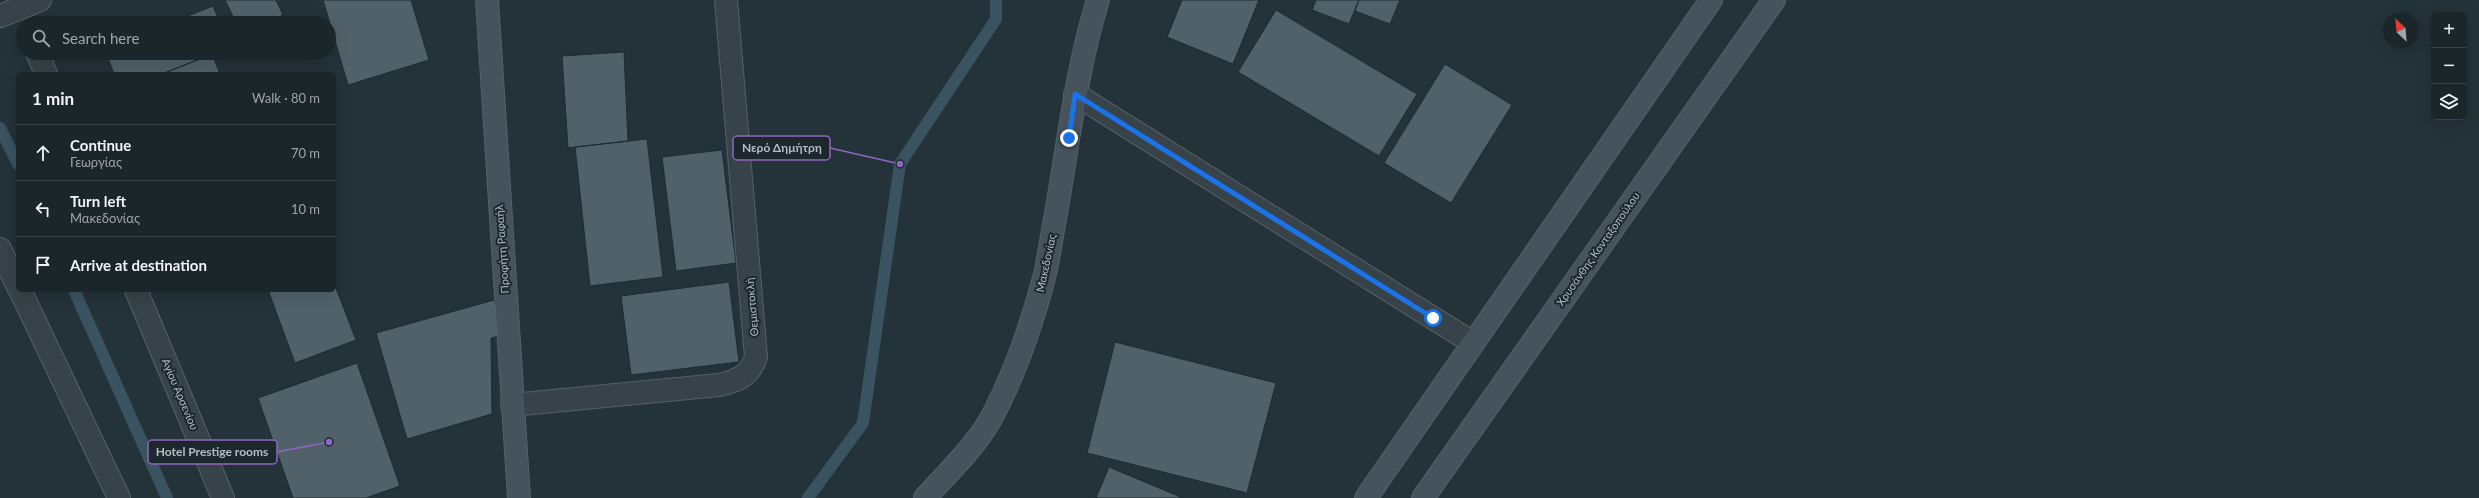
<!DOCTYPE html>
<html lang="en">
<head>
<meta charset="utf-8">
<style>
	:root { --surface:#1b262b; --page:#242e33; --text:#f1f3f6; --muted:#a0a5a9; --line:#394347 }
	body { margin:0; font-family:Lato,sans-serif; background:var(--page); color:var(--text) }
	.controls { position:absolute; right:12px; top:12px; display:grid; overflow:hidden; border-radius:6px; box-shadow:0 4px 16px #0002 }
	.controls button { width:36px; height:36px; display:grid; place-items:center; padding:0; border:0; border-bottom:1px solid var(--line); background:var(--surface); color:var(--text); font:20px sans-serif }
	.compass { position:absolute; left:2383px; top:12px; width:36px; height:36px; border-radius:50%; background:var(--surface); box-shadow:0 4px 16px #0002; rotate:334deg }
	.stop { position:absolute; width:12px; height:12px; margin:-9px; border:3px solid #1a73e8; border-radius:50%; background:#fff }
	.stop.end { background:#1a73e8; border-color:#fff; box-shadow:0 1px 4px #0008 }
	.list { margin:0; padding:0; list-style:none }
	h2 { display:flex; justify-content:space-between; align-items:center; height:52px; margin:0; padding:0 16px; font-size:17px }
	h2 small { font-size:13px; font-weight:400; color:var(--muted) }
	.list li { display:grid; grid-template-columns:26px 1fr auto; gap:12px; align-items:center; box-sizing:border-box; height:56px; padding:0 16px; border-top:1px solid var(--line) }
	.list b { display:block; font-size:15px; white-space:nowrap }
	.list p { margin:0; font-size:13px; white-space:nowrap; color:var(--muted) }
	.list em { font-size:13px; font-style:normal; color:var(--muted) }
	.icon { flex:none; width:22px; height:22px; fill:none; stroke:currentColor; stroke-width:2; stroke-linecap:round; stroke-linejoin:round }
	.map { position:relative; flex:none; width:2479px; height:498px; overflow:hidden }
	.search { position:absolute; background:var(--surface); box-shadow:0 4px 16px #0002; left:16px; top:16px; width:320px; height:44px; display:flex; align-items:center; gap:10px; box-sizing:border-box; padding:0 14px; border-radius:22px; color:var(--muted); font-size:15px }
	.panel { position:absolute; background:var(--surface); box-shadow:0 4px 16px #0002; left:16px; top:72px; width:320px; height:220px; border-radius:6px }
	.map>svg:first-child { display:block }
</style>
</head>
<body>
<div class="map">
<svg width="2479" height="498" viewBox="0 0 2479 498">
	<rect width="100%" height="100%" fill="#243239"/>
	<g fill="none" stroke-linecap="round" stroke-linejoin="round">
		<path stroke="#3a5360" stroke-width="12" d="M0,128L18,164
			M74,290L167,498
			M808,498L863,423L900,164L996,19V0"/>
	</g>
	<path fill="#516169" stroke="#1f2a30" d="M225,0H276L283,15L267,23H236Z
		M323,0H411L429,60L348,85Z
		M1182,0H1259L1233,64L1167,37Z
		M1316,0H1359L1349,24L1312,10Z
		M1359,0H1400L1390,24L1355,11Z
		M213,6L220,23H170Z
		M1276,10L1417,94L1379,156L1238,72Z
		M624,52L628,141L568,148L562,56Z
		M106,53H215L162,74H114Z
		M212,54L220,74H162Z
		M1445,64L1512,105L1451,203L1384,163Z
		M647,139L663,277L590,286L575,147Z
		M722,150L736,263L676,271L662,157Z
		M729,282L739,362L631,375L621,296Z
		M334,283L356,340L295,363L268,290H334Z
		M494,300L504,335L491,338L492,414L407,439L376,333Z
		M1115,342L1276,383L1247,493L1087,453Z
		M357,363L400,486L366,498H293L258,398Z
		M1109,467L1183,498H1096Z"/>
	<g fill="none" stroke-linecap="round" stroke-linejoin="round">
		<defs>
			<path id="street" d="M0,16L40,0
				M37,53L46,74
				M1075,94L1473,343
				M0,249L18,287
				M20,290L119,498
				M136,290L223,498
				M512,405L719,385C737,381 750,376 756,357L726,0"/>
			<path id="secondary" d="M487,0L519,498
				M925,498C949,471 979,444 995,411C1016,370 1032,323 1044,278C1049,259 1051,239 1055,219C1068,146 1076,71 1098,0
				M1366,498L1711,0
				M1423,498L1774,0"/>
		</defs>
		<use href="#street" stroke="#556167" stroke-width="24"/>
		<use href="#secondary" stroke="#556167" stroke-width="24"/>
		<use href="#street" stroke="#374349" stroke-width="22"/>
		<use href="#secondary" stroke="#46535c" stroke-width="22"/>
	</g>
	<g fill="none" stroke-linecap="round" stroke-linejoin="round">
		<path stroke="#1a73e8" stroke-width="5" d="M1069,138L1075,94L1433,318"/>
	</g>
	<g text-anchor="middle" stroke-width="4" stroke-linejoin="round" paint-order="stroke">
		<g font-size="11" fill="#b2bec5" stroke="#1d282e">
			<text transform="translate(502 249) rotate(-94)" y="4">Προφήτη Ραφαήλ</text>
			<text transform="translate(1598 249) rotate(-55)" y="4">Χρυσάνθης Κονταξοπούλου</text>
			<text transform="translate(1046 263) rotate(-78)" y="4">Μακεδονίας</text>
			<text transform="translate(752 307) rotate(-95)" y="4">Θεμιστοκλή</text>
			<text transform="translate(180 394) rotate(67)" y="4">Αγίου Αρσενίου</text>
		</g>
	</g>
	<path fill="none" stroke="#9166c1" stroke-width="1.5" d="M900 164L830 148M329 442L277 452"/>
	<g fill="#9166c1" stroke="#1d282e" stroke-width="1.5">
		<circle cx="900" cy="164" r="4"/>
		<circle cx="329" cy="442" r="4"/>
	</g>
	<g fill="#1d282e" stroke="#9166c1" stroke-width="1.5">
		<rect x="733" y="136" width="97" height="24" rx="4"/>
		<rect x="148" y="440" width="129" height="24" rx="4"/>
	</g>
	<g font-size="12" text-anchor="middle" font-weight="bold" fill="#b2bec5">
		<text x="782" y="152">Νερό Δημήτρη</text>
		<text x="212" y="456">Hotel Prestige rooms</text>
	</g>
</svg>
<div class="controls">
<button>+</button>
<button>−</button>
<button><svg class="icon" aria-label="layers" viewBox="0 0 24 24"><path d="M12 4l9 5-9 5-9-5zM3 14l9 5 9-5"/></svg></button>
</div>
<svg class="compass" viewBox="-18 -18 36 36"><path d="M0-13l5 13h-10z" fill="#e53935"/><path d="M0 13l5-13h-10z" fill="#a0a5a9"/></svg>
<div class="stop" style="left:1433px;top:318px"></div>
<div class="stop end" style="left:1069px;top:138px"></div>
<div class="search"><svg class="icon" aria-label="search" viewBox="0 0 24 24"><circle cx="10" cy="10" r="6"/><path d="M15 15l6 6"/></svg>Search here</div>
<section class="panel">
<h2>1 min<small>Walk · 80 m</small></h2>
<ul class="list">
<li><svg class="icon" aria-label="ahead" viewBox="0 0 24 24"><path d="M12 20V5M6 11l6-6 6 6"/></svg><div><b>Continue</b><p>Γεωργίας</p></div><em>70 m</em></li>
<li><svg class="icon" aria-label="left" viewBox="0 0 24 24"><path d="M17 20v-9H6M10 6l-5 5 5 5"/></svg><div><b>Turn left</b><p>Μακεδονίας</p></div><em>10 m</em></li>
<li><svg class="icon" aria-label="arrive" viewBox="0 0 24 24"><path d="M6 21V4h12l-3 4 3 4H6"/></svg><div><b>Arrive at destination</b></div></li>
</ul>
</section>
</div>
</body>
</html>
